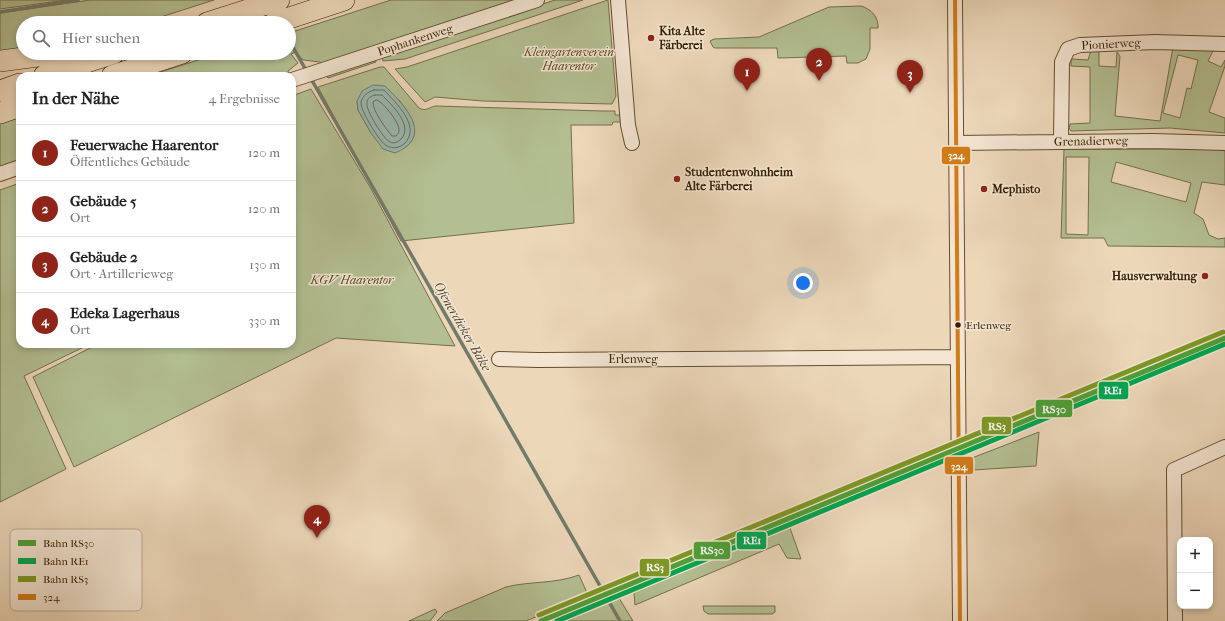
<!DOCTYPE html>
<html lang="de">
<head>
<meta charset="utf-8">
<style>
	:root { --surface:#fff; --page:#f6f6f6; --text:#202124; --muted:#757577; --line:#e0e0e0; --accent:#8f2418 }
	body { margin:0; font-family:"IM FELL French Canon",serif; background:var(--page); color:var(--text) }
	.controls { position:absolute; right:12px; bottom:12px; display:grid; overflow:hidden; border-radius:8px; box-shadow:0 2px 6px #0003 }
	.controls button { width:36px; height:36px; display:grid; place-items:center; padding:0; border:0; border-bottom:1px solid var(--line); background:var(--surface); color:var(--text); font:20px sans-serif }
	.you { position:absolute; left:803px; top:283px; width:14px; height:14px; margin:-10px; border:3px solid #fff; border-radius:50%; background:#1a73e8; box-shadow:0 0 0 6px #1a73e833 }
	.badge { display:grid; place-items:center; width:26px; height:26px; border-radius:50%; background:var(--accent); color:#fff; font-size:13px; font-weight:700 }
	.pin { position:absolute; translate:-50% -33px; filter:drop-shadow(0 1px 2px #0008) }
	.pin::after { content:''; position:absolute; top:21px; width:14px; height:12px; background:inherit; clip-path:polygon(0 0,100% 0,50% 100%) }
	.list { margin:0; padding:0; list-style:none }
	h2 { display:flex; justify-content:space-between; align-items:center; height:52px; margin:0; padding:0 16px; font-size:17px }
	h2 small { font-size:13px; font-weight:400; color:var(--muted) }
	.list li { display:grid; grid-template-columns:26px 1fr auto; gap:12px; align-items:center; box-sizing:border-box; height:56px; padding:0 16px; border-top:1px solid var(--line) }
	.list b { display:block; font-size:15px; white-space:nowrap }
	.list p { margin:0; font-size:13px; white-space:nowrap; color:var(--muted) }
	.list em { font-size:13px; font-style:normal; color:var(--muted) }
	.icon { flex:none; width:22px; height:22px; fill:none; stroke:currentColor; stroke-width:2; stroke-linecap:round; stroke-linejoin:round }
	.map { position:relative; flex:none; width:1225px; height:621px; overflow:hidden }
	.search { position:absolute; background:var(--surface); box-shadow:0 2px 6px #0003; left:16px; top:16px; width:280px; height:44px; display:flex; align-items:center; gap:10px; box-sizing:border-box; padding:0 14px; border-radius:22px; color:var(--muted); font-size:15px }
	.panel { position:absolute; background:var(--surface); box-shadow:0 2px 6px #0003; left:16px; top:72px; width:280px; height:276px; border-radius:12px }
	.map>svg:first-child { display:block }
</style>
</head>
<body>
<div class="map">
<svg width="1225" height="621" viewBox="0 0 1225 621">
	<rect width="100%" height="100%" fill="#ecd7b9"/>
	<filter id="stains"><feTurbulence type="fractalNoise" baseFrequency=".005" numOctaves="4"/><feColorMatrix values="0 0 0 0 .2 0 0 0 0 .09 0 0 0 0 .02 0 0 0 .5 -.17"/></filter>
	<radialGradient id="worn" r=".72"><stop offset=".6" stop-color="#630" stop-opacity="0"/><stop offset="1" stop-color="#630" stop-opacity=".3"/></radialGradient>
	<path fill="#b3bf92" stroke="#756f4a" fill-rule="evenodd" d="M0,0H67L0,9Z
		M90,0H214L142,23H23V48L0,51V13Z
		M391,0H517L321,64L320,62L303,60L296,52L291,54L298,63L288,71L289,75L285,76H148L214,55L215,57L228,53H289V33Z
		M555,0H583L405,59L383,61L382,57Z
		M608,0L616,96L612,104L483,101L435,97L425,102L395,69L407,67Z
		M861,6C871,9 879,17 878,28H870V49L866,59L858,63H847L846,56L778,58L777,48H715L713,47L710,41L714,39L759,37L829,7Z
		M1099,46V66L1116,67L1117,52L1120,56L1115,116L1160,121L1173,47H1213V51L1208,61L1221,67L1225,60V66L1209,112L1225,118V133L1170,128L1071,131L1069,128L1070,124L1090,123V67L1071,66V59L1088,60L1092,47ZM1178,55L1198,60L1191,89L1187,88L1180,118L1163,113Z
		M375,59L376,62L328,78L327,75Z
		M380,67H384L419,108C426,112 429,107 436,106L603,111H615V115H622L621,122H613L612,125H571L574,223L401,241L318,87ZM399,100C407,111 418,124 413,138C412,142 408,145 405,148L371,133L358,110L357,101Z
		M311,89L370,187L455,346L336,338L74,467L33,377L98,344H292V96Z
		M20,117V161L0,167V123Z
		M1064,149H1215L1225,151V185L1202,182L1194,213L1203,219L1209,235L1218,239L1225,238V247L1108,246L1104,238H1061ZM1066,157H1089L1088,235L1066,234ZM1116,162L1191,183L1186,202L1111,182Z
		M20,183V344H90L24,376L66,469L0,502V190Z
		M1039,432L1036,466L973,470L972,458Z
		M790,528L801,559L787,558L779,544L635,605L634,593Z
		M579,575L588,595L526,621H437L445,613L506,587C530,581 555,584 579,575Z
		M619,598L633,621H567Z
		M703,606H775V612L772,614H708L704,611Z
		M435,609L437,612L430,621H409Z"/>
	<path fill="#99b9b1" stroke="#727b6b" d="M373,85L385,86C405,106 435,136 395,153L383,149L371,133L358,110L357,101L362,91Z"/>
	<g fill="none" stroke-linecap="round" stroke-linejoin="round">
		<path stroke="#686c5a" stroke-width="1" d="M374,90H384C396,103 422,127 404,144C399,148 393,149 387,146C380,143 360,110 361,102C363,95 368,92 374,90Z
			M375,95H382C391,104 414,126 401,139C398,142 394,144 390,142C384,140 365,109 367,103C367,98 371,96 375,95Z
			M377,100C384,103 400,123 399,131C399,133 398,134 396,136H392C386,129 372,110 373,102Z"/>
		<path stroke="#727b6b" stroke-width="3.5" d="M0,12L78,0
			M289,40L307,72
			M310,77L620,621"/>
		<defs>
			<path id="minor" d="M618,0L628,125L632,143
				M955,0L960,621
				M292,80L537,0
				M1061,141L1062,62L1068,49L1080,45L1155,42L1225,44
				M956,143L1153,141L1225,143
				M0,174L20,167
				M499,359L538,360L958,357
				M1175,621L1174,470L1225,447"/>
			<path id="highway" d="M207,23L279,0
				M274,23L344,0
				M0,61L60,53
				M44,76L114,53
				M112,76L182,53
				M0,91L20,84
				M0,113L20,106"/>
		</defs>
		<use href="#minor" stroke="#644d30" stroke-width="16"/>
		<use href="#highway" stroke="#371f02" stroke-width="22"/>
		<use href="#minor" stroke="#f3e5d2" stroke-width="14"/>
		<use href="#highway" stroke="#ecd7b9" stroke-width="21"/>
		<defs>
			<path id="bus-1" d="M955,0L960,621"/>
		</defs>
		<use href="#bus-1" stroke="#f3e5d2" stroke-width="7"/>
		<use href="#bus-1" stroke="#d17c18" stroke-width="4"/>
		<defs>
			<path id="rail-1" d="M541,621L1225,338"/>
			<path id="rail-2" d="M557,621L1225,344"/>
			<path id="rail-3" d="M539,615L1223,332"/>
		</defs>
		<use href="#rail-1" stroke="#f3e5d2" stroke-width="8"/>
		<use href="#rail-2" stroke="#f3e5d2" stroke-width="8"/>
		<use href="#rail-3" stroke="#f3e5d2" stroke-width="8"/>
		<use href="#rail-1" stroke="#4ea037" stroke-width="5"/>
		<use href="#rail-2" stroke="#00a651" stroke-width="5"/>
		<use href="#rail-3" stroke="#7d9824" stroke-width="5"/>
	</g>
	<g fill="#8f2418" stroke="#f3e5d2" stroke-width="1.5">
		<circle cx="651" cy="38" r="4"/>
		<circle cx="677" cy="179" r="4"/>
		<circle cx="984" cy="189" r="4"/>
		<circle cx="1205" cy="276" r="4"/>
	</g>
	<circle fill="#371f02" stroke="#f3e5d2" stroke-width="1.5" cx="958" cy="325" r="3.5"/>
	<g text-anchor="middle" stroke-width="3" stroke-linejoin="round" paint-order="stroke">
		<g font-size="11" fill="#371f02" stroke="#f3e5d2" text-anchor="start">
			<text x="966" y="329">Erlenweg</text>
		</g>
		<g font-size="12" font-weight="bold" fill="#371f02" stroke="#f3e5d2" text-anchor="start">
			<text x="659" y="35">Kita Alte<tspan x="659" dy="14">Färberei</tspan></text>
			<text x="685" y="176">Studentenwohnheim<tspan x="685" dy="14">Alte Färberei</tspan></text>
			<text x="992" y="193">Mephisto</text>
			<text x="1197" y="280" text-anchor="end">Hausverwaltung</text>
		</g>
		<g font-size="12" fill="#371f02" stroke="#f3e5d2">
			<text transform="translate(415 40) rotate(-18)" y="4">Pophankenweg</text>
			<text transform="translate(1111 44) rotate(-3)" y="4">Pionierweg</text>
			<text transform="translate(1091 141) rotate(-1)" y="4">Grenadierweg</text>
			<text x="633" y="363">Erlenweg</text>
		</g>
		<g font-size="12" font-style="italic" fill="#564726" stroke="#f3e5d2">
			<text x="569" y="56">Kleingartenverein<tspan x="569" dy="14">Haarentor</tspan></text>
			<text x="352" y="284">KGV Haarentor</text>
		</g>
		<g font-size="13" font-style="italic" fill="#544d37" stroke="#f3e5d2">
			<text transform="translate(463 326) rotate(60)" y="5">Ofenerdieker Bäke</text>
		</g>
	</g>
	<rect x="10" y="529" width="132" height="82" rx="6" fill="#f3e5d2" stroke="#bbaa94" stroke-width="1"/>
	<rect x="18" y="540" width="18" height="6" fill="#4ea037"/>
	<rect x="18" y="558" width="18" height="6" fill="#00a651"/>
	<rect x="18" y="576" width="18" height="6" fill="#7d9824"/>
	<rect x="18" y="594" width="18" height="6" fill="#d17c18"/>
	<g font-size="11" fill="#371f02">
		<text x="43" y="547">Bahn RS30</text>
		<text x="43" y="565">Bahn RE1</text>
		<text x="43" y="583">Bahn RS3</text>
		<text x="43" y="601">324</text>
	</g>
	<g stroke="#f3e5d2" stroke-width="1.5">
		<rect x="941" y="146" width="30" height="19" rx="4" fill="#d17c18"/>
		<rect x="1098" y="381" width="31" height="19" rx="4" fill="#00a651"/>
		<rect x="1035" y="399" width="38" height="19" rx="4" fill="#4ea037"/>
		<rect x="981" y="416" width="31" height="19" rx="4" fill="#7d9824"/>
		<rect x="944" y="456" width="30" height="19" rx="4" fill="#d17c18"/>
		<rect x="736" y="531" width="31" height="19" rx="4" fill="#00a651"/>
		<rect x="693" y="541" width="38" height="19" rx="4" fill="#4ea037"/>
		<rect x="639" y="558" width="31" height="19" rx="4" fill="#7d9824"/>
	</g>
	<g font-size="11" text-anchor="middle" font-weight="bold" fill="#fff">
		<text x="956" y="159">324</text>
		<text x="1113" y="394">RE1</text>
		<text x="1054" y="413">RS30</text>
		<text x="997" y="430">RS3</text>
		<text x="959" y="470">324</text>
		<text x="752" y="544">RE1</text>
		<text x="712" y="554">RS30</text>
		<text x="655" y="571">RS3</text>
	</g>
	<rect width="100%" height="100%" filter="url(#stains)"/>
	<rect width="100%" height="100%" fill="url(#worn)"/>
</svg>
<div class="controls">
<button>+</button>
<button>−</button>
</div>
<div class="you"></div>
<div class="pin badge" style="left:747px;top:91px">1</div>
<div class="pin badge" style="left:819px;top:81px">2</div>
<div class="pin badge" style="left:910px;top:93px">3</div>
<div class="pin badge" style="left:317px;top:538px">4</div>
<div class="search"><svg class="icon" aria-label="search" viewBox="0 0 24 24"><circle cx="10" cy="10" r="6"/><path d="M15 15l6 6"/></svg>Hier suchen</div>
<section class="panel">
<h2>In der Nähe<small>4 Ergebnisse</small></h2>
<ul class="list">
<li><span class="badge">1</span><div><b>Feuerwache Haarentor</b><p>Öffentliches Gebäude</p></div><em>120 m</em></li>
<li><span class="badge">2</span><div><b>Gebäude 5</b><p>Ort</p></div><em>120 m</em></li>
<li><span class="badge">3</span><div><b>Gebäude 2</b><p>Ort · Artillerieweg</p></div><em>130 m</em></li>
<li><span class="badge">4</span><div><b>Edeka Lagerhaus</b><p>Ort</p></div><em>330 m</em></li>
</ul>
</section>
</div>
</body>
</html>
